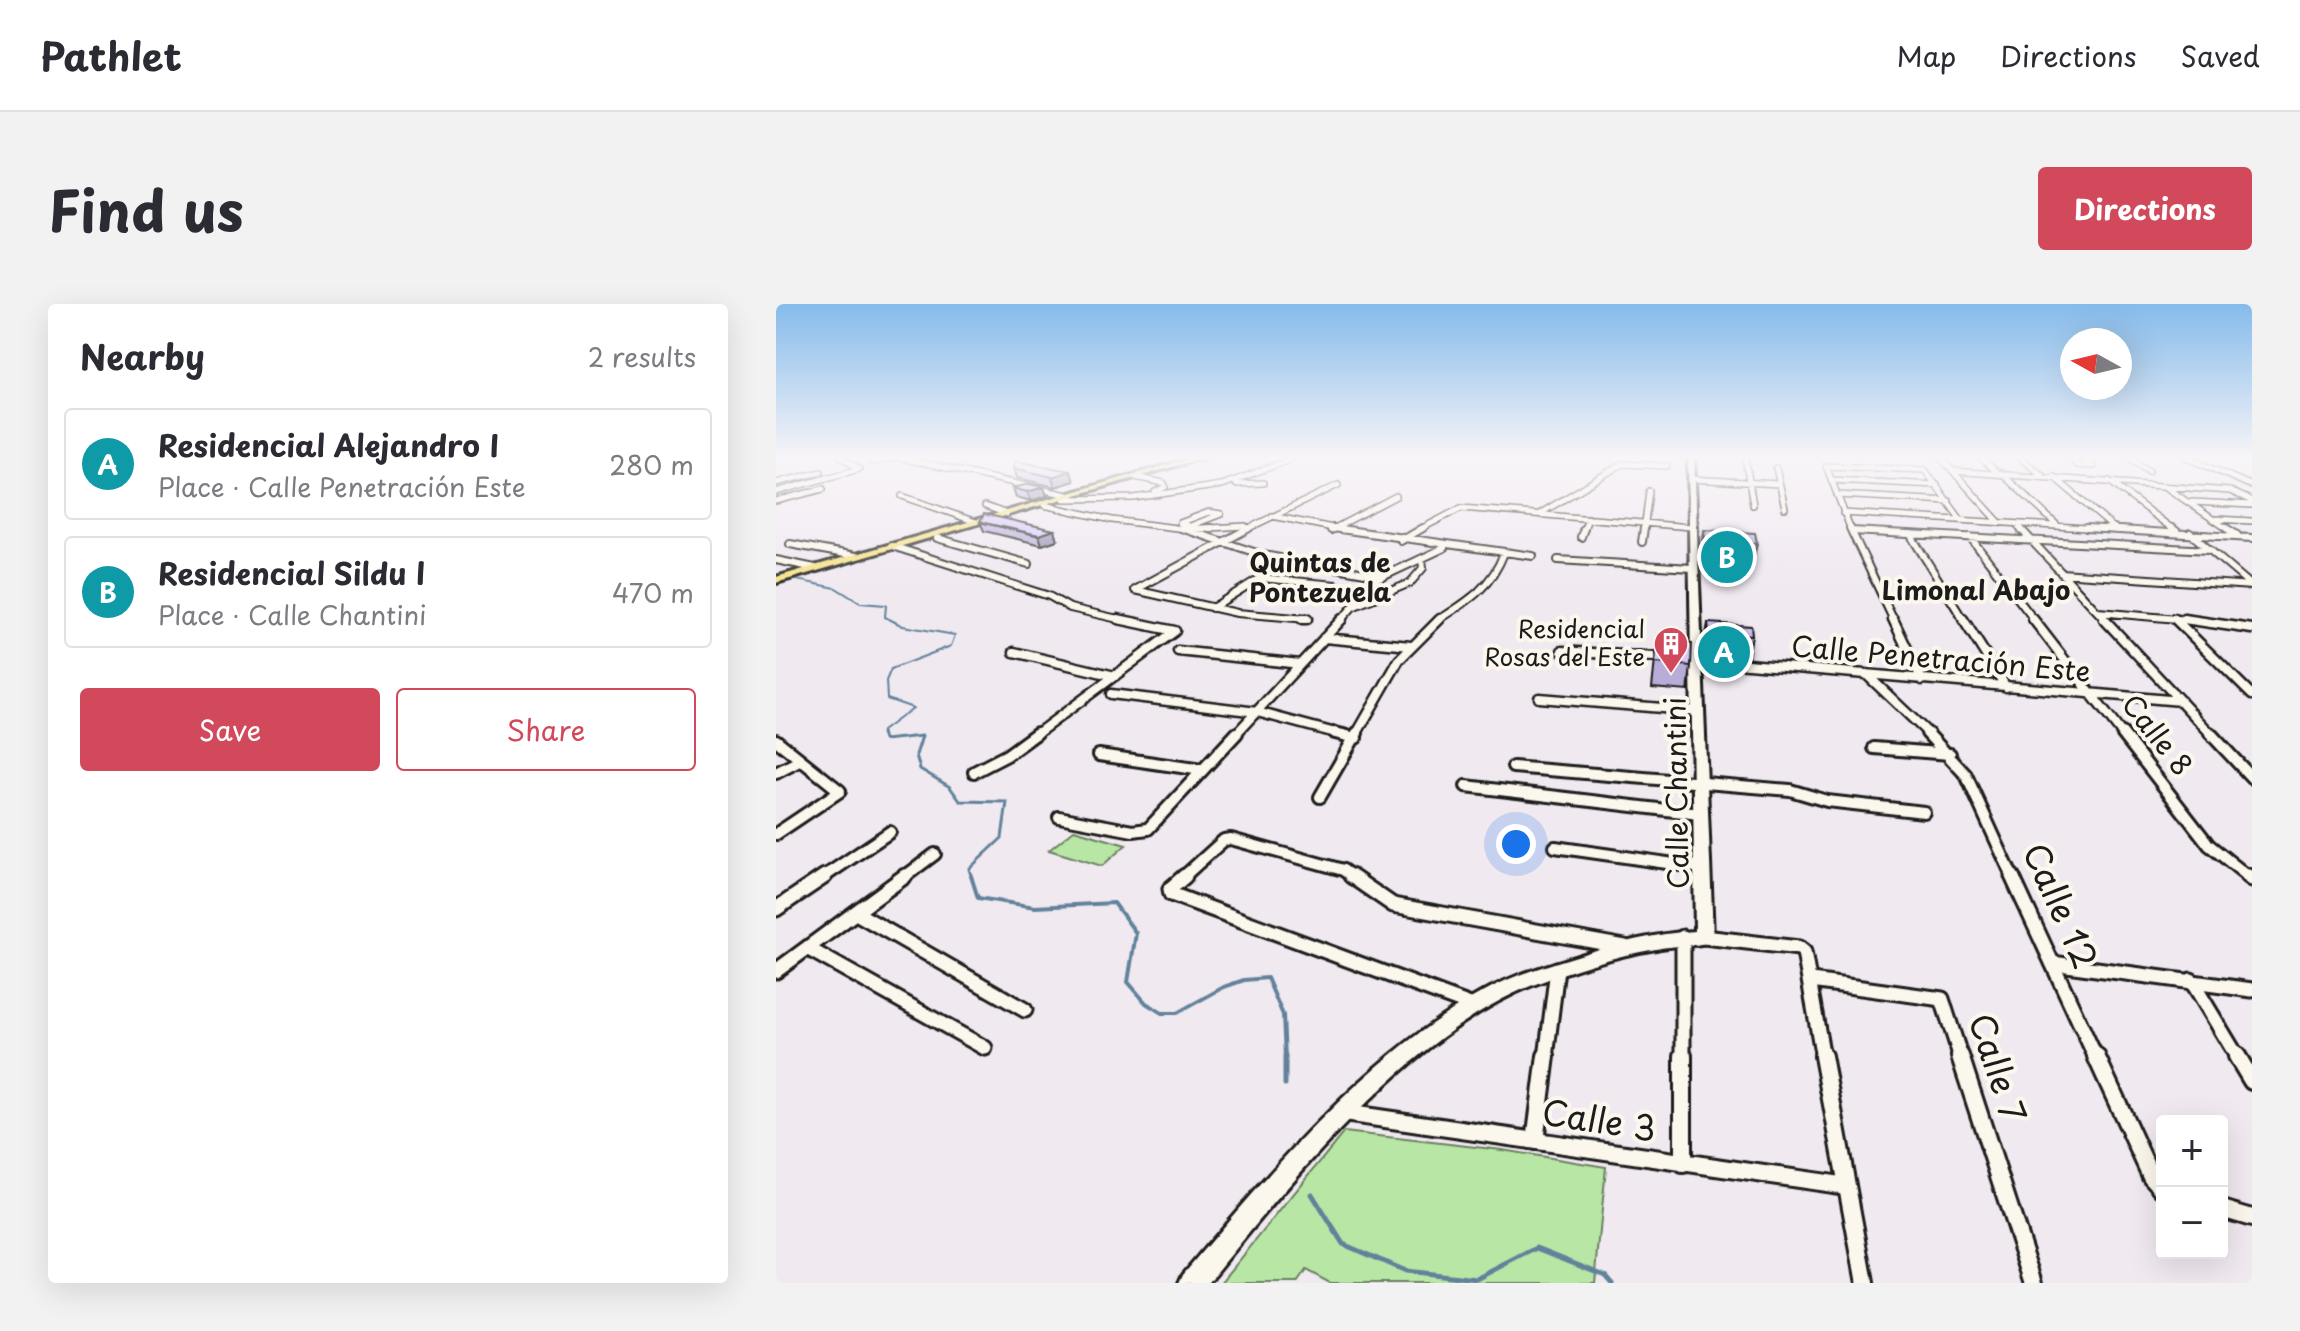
<!DOCTYPE html>
<html lang="en">
<head>
<meta charset="utf-8">
<style>
	:root { --surface:#fff; --page:#f2f2f3; --text:#2b2b33; --muted:#7c7c81; --line:#e1e1e2; --accent:#d1495b }
	body { margin:0; font-family:"Playpen Sans",sans-serif; background:var(--page); color:var(--text) }
	.controls { position:absolute; right:24px; bottom:24px; display:grid; overflow:hidden; border-radius:8px; box-shadow:0 8px 32px #0002 }
	.controls button { width:72px; height:72px; display:grid; place-items:center; padding:0; border:0; border-bottom:2px solid var(--line); background:var(--surface); color:var(--text); font:40px sans-serif }
	.compass { position:absolute; left:1284px; top:24px; width:72px; height:72px; border-radius:50%; background:var(--surface); box-shadow:0 8px 32px #0002; rotate:278deg }
	.you { position:absolute; left:740px; top:540px; width:28px; height:28px; margin:-20px; border:6px solid #fff; border-radius:50%; background:#1a73e8; box-shadow:0 0 0 12px #1a73e833 }
	.badge { display:grid; place-items:center; width:52px; height:52px; border-radius:50%; background:var(--accent); color:#fff; font-size:26px; font-weight:700 }
	.pin { position:absolute; translate:-50% -50%; border:4px solid #fff; box-shadow:0 2px 8px #0006 }
	.list { margin:0; padding:0; list-style:none }
	h2 { display:flex; justify-content:space-between; align-items:center; height:104px; margin:0; padding:0 32px; font-size:34px }
	h2 small { font-size:26px; font-weight:400; color:var(--muted) }
	.list li { display:grid; grid-template-columns:52px 1fr auto; gap:24px; align-items:center; box-sizing:border-box; height:112px; margin:0 16px 16px; padding:0 16px; border:2px solid var(--line); border-radius:8px }
	.list b { display:block; font-size:30px; white-space:nowrap }
	.list p { margin:0; font-size:26px; white-space:nowrap; color:var(--muted) }
	.list em { font-size:26px; font-style:normal; color:var(--muted) }
	.actions { display:flex; gap:16px; padding:24px 32px }
	.actions a { flex:1; padding:18px 0; border:2px solid var(--accent); border-radius:8px; text-align:center; font-size:28px; color:var(--accent) }
	.actions .main { background:var(--accent); color:#fff }
	.map { position:relative; flex:none; width:1476px; height:979px; overflow:hidden; border-radius:8px }
	header { display:flex; align-items:center; gap:48px; box-sizing:border-box; height:112px; padding:0 40px; background:var(--surface); border-bottom:2px solid var(--line) }
	header strong { font-size:38px }
	nav { display:flex; gap:44px; margin-inline-start:auto; font-size:28px }
	.intro { display:flex; align-items:center; justify-content:space-between; box-sizing:border-box; height:192px; padding:0 48px }
	h1 { margin:0; font-size:56px }
	.button { padding:20px 36px; border-radius:8px; background:var(--accent); color:#fff; font-size:28px; font-weight:700 }
	main { display:flex; gap:48px; padding:0 48px }
	aside { flex:1; background:var(--surface); border-radius:8px; box-shadow:0 8px 32px #0002 }
	.map>svg:first-child { display:block }
</style>
</head>
<body>
<header>
<strong>Pathlet</strong>
<nav><a>Map</a><a>Directions</a><a>Saved</a></nav>
</header>
<div class="intro"><h1>Find us</h1><a class="button">Directions</a></div>
<main>
<aside>
<h2>Nearby<small>2 results</small></h2>
<ul class="list">
<li><span class="badge" style="background:#0f9aa8">A</span><div><b>Residencial Alejandro I</b><p>Place · Calle Penetración Este</p></div><em>280 m</em></li>
<li><span class="badge" style="background:#0f9aa8">B</span><div><b>Residencial Sildu I</b><p>Place · Calle Chantini</p></div><em>470 m</em></li>
</ul>
<div class="actions"><a class="main">Save</a><a>Share</a></div>
</aside>
<div class="map">
<svg width="1476" height="979" viewBox="0 0 1476 979">
	<rect width="100%" height="100%" fill="#f0e9f0"/>
	<filter id="ink" filterUnits="userSpaceOnUse"><feTurbulence type="fractalNoise" baseFrequency=".0125" numOctaves="2"/><feDisplacementMap in="SourceGraphic" scale="16" xChannelSelector="R" yChannelSelector="G"/><feConvolveMatrix kernelMatrix="1 2 1 2 8 2 1 2 1" color-interpolation-filters="sRGB"/></filter>
	<g filter="url(#ink)">
		<path fill="#b7e6a5" stroke="#6a8160" stroke-width="2" d="M298,526L350,541L326,562L273,546Z
			M568,828L726,846L830,863L819,979H554L530,966L521,979H445Z"/>
		<g fill="none" stroke-linecap="round" stroke-linejoin="round">
			<path stroke="#62829b" stroke-width="2" d="M11,274L60,284L84,299L110,301L109,313L127,322L179,331L175,342L115,365L110,377L111,395L137,404L106,427L107,431"/>
			<path stroke="#62829b" stroke-width="3" d="M106,429L108,436L146,432L140,451L144,465L174,483L184,497L231,498L226,534L193,565L196,574"/>
			<path stroke="#62829b" stroke-width="4" d="M195,572L202,594L259,603L338,599L360,629L352,678L370,699L386,709H401L448,683L468,676L491,674L507,711L509,754"/>
			<path stroke="#62829b" stroke-width="5" d="M509,752V780
				M536,890L567,940L629,967L701,975L761,944L829,971L836,979"/>
			<defs>
				<path id="minor-far5" d="M969,153L977,201
					M1164,153L1224,219
					M1204,153L1222,169
					M1243,153L1266,171
					M1293,153L1301,161L1318,162L1304,153
					M1352,153L1373,167
					M1410,153L1476,182
					M96,158L121,153L296,192
					M1000,164L1009,204
					M1177,167L1454,187L1476,197
					M1225,169L1282,222
					M359,173L388,179L389,183L379,188
					M1278,173L1340,226
					M915,175L1003,180
					M1055,176L1161,181
					M1333,177L1398,226
					M0,179L45,168
					M460,180L487,179
					M1388,182L1453,226
					M0,188L83,165L65,153
					M1061,191L1173,197
					M126,192L200,218
					M288,195L358,194L446,181L516,155
					M0,197L47,185
					M1416,198L1476,201
					M268,201L336,216L417,226
					M209,202L231,210
					M765,209L846,160L891,162
					M1067,209L1343,226
					M496,212L567,226
					M1440,215L1476,217
					M1240,220L1245,226
					M409,224L445,210L433,208L404,219L411,221
					M417,225L469,222
					M469,226L562,181
					M555,226L620,192
					M643,226L685,204L915,223
					M808,226L812,214
					M868,226L873,187
					M1075,226L1050,162L1149,166L1185,216"/>
				<path id="minor-far4" d="M405,224L487,251L606,272
					M557,224L757,252
					M1074,224L1118,317
					M1244,224L1330,317
					M1310,224L1476,234
					M1338,224L1340,226
					M1396,224L1400,227
					M1450,224L1461,231
					M417,225L436,224
					M555,226L559,224
					M1076,227L1434,246
					M1414,229L1476,282
					M1134,230L1188,317
					M805,233L808,224
					M1194,233L1259,317
					M161,234L253,260
					M625,237L647,224
					M866,238L868,224
					M14,240L80,252
					M116,242L273,292L294,304L351,317
					M0,256L39,264
					M782,256L916,264
					M1285,269L1476,282
					M485,274L560,281
					M359,286L473,224
					M359,286L461,309L531,315
					M579,302L634,279L647,264L646,255
					M436,304L501,263
					M1322,308L1424,317
					M1398,314L1401,317
					M564,317L602,275L668,244
					M661,317C691,298 715,284 728,249"/>
				<path id="minor-far3" d="M526,315H531
					M1117,315L1146,376
					M1187,315L1230,383
					M1257,315L1347,431
					M1328,315L1436,431
					M1399,315L1476,391
					M1408,315L1476,325
					M548,334L635,342
					M402,347L524,360
					M786,347L893,354
					M238,348L339,372
					M913,355L1405,397
					M1090,370L1154,431
					M335,390L481,408L567,431
					M763,394L923,407
					M259,431L399,327L342,315
					M459,431L566,315
					M580,431L623,356L664,315"/>
				<path id="minor-far2" d="M559,429L580,434
					M1151,429L1190,471L1237,574
					M1346,429L1433,541L1474,574
					M1434,429L1476,474
					M0,436L64,487L0,530
					M1098,444L1174,450
					M323,451L426,466
					M737,463L1014,486L1051,497L1148,508
					M198,468L231,451L261,429
					M0,469L25,456
					M690,482L924,510
					M544,493L581,429
					M283,513L357,527L372,525L461,429
					M779,543L926,564
					M46,574L114,528
					M127,574L159,550
					M406,574L448,536L455,535L567,566L578,574"/>
				<path id="minor-far1" d="M409,572L394,585L395,590L697,702
					M575,572L617,601L849,643
					M1236,572L1320,754
					M1472,572L1476,575
					M0,605L49,572
					M82,610L249,706
					M907,633V754
					M928,633L1023,644L1028,648L1047,754
					M31,644L209,744
					M1276,659L1476,686
					M0,667L129,572
					M1415,676L1462,754
					M1035,677L1166,695L1185,754
					M770,754L781,665"/>
				<path id="minor" d="M907,752V860
					M1047,752L1089,979
					M1184,752L1258,979
					M1320,752L1375,872L1386,884
					M1461,752L1476,777
					M568,809L1071,882
					M759,837L770,752
					M1446,905L1476,914"/>
				<path id="tertiary" d="M912,153H918L937,633L934,638C917,643 897,641 880,645C838,652 797,665 757,681C632,731 516,876 432,979H403L407,970C492,870 589,753 705,689C735,672 768,662 801,652C839,640 879,629 919,627Z"/>
				<path id="primary" d="M419,153H430L0,279V273Z"/>
			</defs>
			<use href="#minor-far5" stroke="#1c1c1c" stroke-width="8"/>
			<use href="#minor-far4" stroke="#1c1c1c" stroke-width="10"/>
			<use href="#minor-far3" stroke="#1c1c1c" stroke-width="13"/>
			<use href="#minor-far2" stroke="#1c1c1c" stroke-width="16"/>
			<use href="#minor-far1" stroke="#1c1c1c" stroke-width="19"/>
			<use href="#minor" stroke="#1c1c1c" stroke-width="22"/>
			<use href="#tertiary" stroke="#1c1c1c" stroke-width="6"/>
			<use href="#primary" stroke="#1c1c1c" stroke-width="6"/>
			<use href="#minor-far5" stroke="#fbf7ec" stroke-width="5"/>
			<use href="#minor-far4" stroke="#fbf7ec" stroke-width="6"/>
			<use href="#minor-far3" stroke="#fbf7ec" stroke-width="8"/>
			<use href="#minor-far2" stroke="#fbf7ec" stroke-width="10"/>
			<use href="#minor-far1" stroke="#fbf7ec" stroke-width="13"/>
			<use href="#minor" stroke="#fbf7ec" stroke-width="16"/>
			<use href="#tertiary" fill="#fbf7ec" fill-rule="evenodd"/>
			<use href="#primary" fill="#f6e281" fill-rule="evenodd"/>
		</g>
		<path fill="#b8add8" stroke="#1c1c1c" stroke-width="2" d="M238,164L294,167L298,177L279,183L241,174Z
			M237,184L271,192L255,197L240,193Z
			M204,218L281,236L266,241L208,227Z
			M928,226L981,239L977,259L926,256V246Z
			M932,319L976,331L972,355L929,352L928,342Z
			M881,337L915,362L912,387L876,384Z"/>
		<path fill="#968db0" stroke="#1c1c1c" stroke-width="2" d="M294,167L298,177L279,183L276,173Z
			M268,183L271,192L255,197L251,188Z
			M278,226L281,236L266,241L263,231Z"/>
		<path fill="#d6c9fb" stroke="#1c1c1c" stroke-width="2" d="M239,157L294,167L276,173L238,164Z
			M253,180L268,183L251,188L237,184Z
			M208,210L278,226L263,231L204,218Z
			M928,226L979,229L981,239L929,236Z
			M932,319L975,322L976,331L933,328Z
			M881,337L916,340L915,362L879,359Z"/>
	</g>
	<linearGradient id="sky" x2="0" y2="1"><stop stop-color="#85bbeb"/><stop offset="0.53" stop-color="#f8f5f8"/><stop offset="1" stop-color="#f8f5f8" stop-opacity="0"/></linearGradient>
	<rect width="1476" height="290" fill="url(#sky)"/>
	<defs>
		<symbol id="building-pin" viewBox="-11 -11 22 30"><path d="M0 17L-7.5 6A9.5 9.5 0 1 1 7.5 6Z" fill="#d1495b" stroke="#fbf7ec"/><path d="M-4-6H4V6H1V3H-1V6H-4ZM-2.5-4.3h1.7v1.8h-1.7ZM.8-4.3h1.7v1.8H.8ZM-2.5-1h1.7V.8h-1.7ZM.8-1h1.7V.8H.8Z" fill="#fff"/></symbol>
	</defs>
	<g fill-rule="evenodd">
		<use href="#building-pin" x="875" y="320" width="40" height="54"/>
	</g>
	<g text-anchor="middle" stroke-width="8" stroke-linejoin="round" paint-order="stroke">
		<g font-size="24" fill="#1c1c1c" stroke="#fbf7ec" text-anchor="end">
			<text x="869" y="334">Residencial<tspan x="869" dy="28">Rosas del Este</tspan></text>
		</g>
		<g font-size="26" font-weight="bold" fill="#1c1c1c" stroke="#fbf7ec">
			<text x="544" y="268">Quintas de<tspan x="544" dy="30">Pontezuela</tspan></text>
			<text x="1200" y="296">Limonal Abajo</text>
		</g>
		<g font-size="28" fill="#1c1c1c" stroke="#fbf7ec">
			<text transform="translate(1165 355) rotate(5)" y="10">Calle Penetración Este</text>
			<text transform="translate(1381 431) rotate(52)" y="10">Calle 8</text>
			<text transform="translate(901 489) rotate(-91)" y="10">Calle Chantini</text>
		</g>
		<g font-size="34" fill="#1c1c1c" stroke="#fbf7ec">
			<text transform="translate(1284 602) rotate(66)" y="12">Calle 12</text>
			<text transform="translate(1221 764) rotate(72)" y="12">Calle 7</text>
			<text transform="translate(823 817) rotate(9)" y="12">Calle 3</text>
		</g>
	</g>
</svg>
<div class="controls">
<button>+</button>
<button>−</button>
</div>
<svg class="compass" viewBox="-18 -18 36 36"><path d="M0-13l5 13h-10z" fill="#e53935"/><path d="M0 13l5-13h-10z" fill="#7c7c81"/></svg>
<div class="you"></div>
<div class="pin badge" style="left:948px;top:348px;background:#0f9aa8">A</div>
<div class="pin badge" style="left:951px;top:253px;background:#0f9aa8">B</div>
</div>
</main>
</body>
</html>
